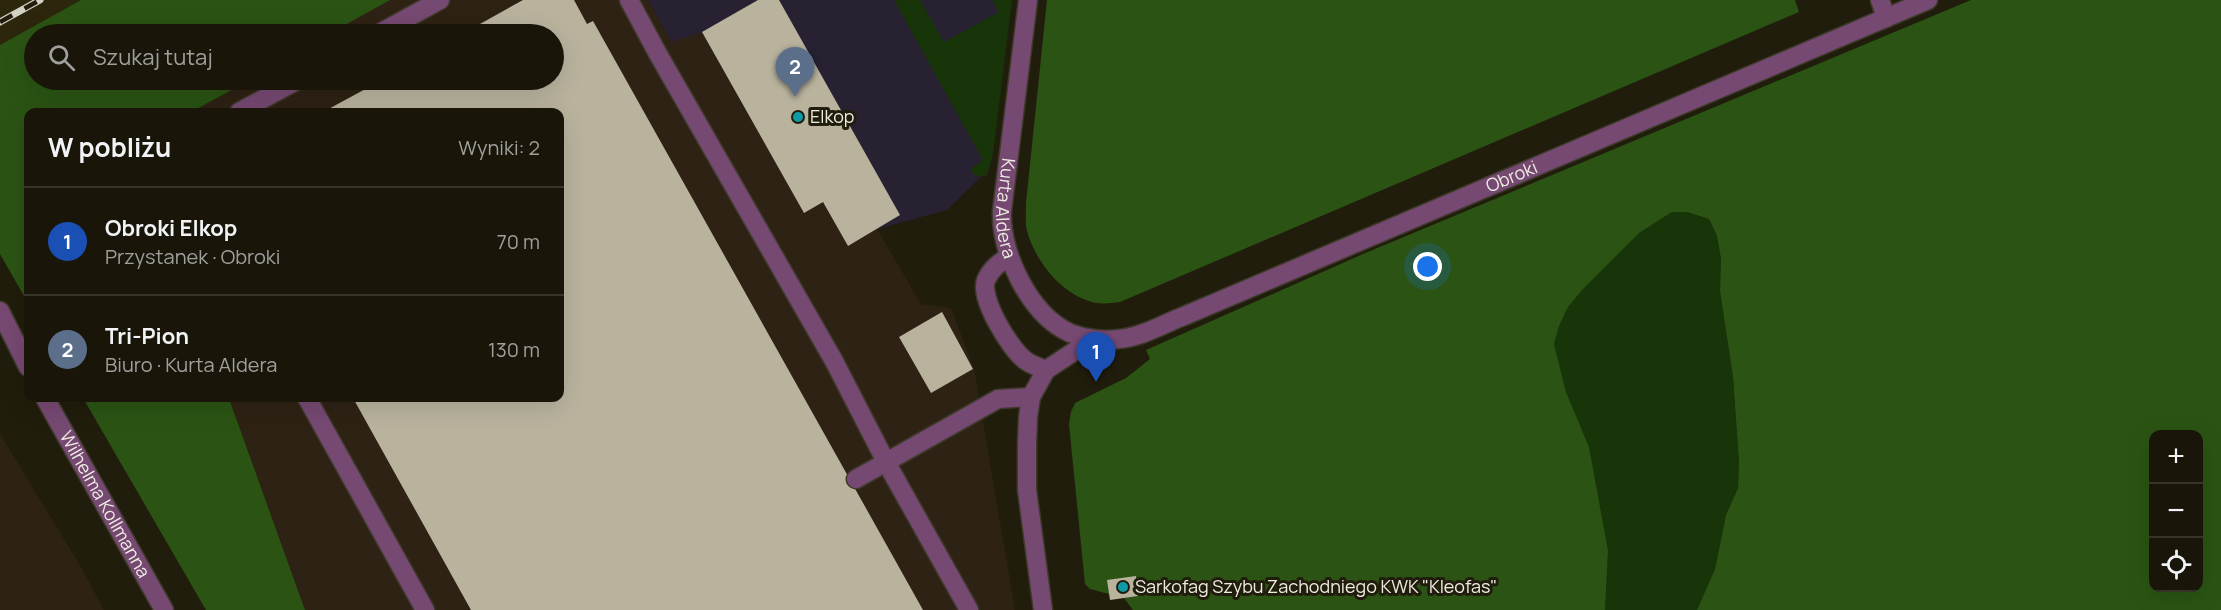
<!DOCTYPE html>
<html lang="pl">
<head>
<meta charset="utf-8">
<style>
	:root { --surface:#191609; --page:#262317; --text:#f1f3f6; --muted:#9f9f9c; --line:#37352a; --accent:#0f766e }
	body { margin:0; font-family:Manrope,sans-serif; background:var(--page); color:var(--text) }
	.controls { position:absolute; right:18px; bottom:18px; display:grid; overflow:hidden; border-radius:12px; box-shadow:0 6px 24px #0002 }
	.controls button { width:54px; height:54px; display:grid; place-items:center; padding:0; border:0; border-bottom:2px solid var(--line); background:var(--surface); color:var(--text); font:30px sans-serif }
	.you { position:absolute; left:1428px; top:267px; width:21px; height:21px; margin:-15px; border:4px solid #fff; border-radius:50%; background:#1a73e8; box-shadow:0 0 0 9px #1a73e833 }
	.badge { display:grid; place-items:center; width:39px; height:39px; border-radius:50%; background:var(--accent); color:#fff; font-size:20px; font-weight:700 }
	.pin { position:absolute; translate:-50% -50px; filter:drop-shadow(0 2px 3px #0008) }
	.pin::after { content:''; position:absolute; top:32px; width:21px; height:18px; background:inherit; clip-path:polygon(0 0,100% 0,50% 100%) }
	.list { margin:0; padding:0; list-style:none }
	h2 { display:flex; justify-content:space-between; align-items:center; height:78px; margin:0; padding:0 24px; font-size:26px }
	h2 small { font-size:20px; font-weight:400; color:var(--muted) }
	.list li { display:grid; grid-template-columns:39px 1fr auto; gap:18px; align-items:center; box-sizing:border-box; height:108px; padding:0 24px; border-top:2px solid var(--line) }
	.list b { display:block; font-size:22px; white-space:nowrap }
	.list p { margin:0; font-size:20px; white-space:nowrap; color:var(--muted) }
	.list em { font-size:20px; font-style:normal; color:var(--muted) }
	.icon { flex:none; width:33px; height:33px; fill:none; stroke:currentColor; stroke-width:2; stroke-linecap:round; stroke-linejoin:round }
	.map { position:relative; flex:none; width:2221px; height:610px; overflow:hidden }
	.search { position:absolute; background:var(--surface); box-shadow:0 6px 24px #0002; left:24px; top:24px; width:540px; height:66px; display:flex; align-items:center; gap:15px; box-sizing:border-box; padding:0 21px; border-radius:33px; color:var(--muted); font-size:22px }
	.panel { position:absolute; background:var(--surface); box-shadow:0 6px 24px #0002; left:24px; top:108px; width:540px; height:294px; border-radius:12px }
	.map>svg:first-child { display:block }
</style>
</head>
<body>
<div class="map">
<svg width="2221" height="610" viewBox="0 0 2221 610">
	<rect width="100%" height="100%" fill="#211d0c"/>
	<path fill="#272131" d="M648,0H1008L987,175L981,177L947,210L877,229L848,246L823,202L804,213L671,42Z"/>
	<path fill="#2e2214" d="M390,0H648L671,42L702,32L804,212L823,202L848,246L877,229L921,304L951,308L974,369L1015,610H305L230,400L233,398H560V112H191L250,80H554V34H329Z
		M0,434L81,567L104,610H0Z"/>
	<path fill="#2c260d" d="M0,0H81L0,45Z"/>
	<path fill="#183409" d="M894,0H920L944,42L999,12L992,0H1012L993,154L987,175L977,177L972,172V168L983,160Z
		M1672,212H1687L1709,219L1717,236L1721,259L1720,291L1733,377L1739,462L1738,488L1726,515L1715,569L1697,610H1605L1608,550L1589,447L1566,392L1554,344L1559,326L1568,307L1583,289L1639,233Z"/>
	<path fill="#2b5414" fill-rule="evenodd" d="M81,0H390L329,34H34V80H250L191,112H28V303L0,254V45Z
		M1047,0H1795L1799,12L1120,302C1112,303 1104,304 1096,303C1063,296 1036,263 1027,231C1025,223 1026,212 1026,203Z
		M1971,0H2221V610H1697L1715,569L1726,515L1738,488L1739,462L1733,377L1720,291L1721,259L1717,236L1709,219L1687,212H1672L1639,233L1583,289L1568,307L1559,326L1554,344L1566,392L1589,447L1608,550L1605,610H1133L1124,598L1138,596L1136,577L1109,594L1090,589L1085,584L1069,424L1071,412L1075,403L1126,378L1150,359L1146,350L1363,254ZM2154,434H2198V588H2154Z
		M83,398H233L230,401L305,610H206Z"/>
	<path fill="#b9b39e" d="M523,0H574L587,24L593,21L923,610H471L353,398H560V112H323L382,80H554V34H462Z
		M758,0H779L900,215L848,246L823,202L804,213L702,32Z
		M942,312L973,369L931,393L899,337Z
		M1136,576L1138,596L1110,600L1107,580Z"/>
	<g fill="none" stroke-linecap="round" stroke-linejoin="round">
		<defs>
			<g id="minor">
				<path d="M629,0L658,54L834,361L886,462L969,610"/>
				<path id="s1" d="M1028,0L1002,211C1000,253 1030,315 1070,333C1085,339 1104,341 1119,339C1142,337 1163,324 1184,316L1928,0"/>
				<path d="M1880,0L1886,18"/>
				<path d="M378,34L440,0"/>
				<path d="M239,112L298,80"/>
				<path d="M1008,257C999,263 991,269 986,280C979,298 1010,349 1025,360C1031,365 1039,367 1046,370L1093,339"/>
				<path d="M0,311L28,367"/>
				<path id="s2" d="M45,398L164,610"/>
				<path d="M307,398L425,610"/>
				<path d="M856,479L998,399L1031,397"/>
				<path d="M1043,610L1027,490V444L1028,417L1031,397L1046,370"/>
			</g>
		</defs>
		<use href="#minor" stroke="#3e3a2a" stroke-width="21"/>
		<use href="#minor" stroke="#764973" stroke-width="18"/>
		<defs>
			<path id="rail" d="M0,22L40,0"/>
		</defs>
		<use href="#rail" stroke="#d3d0c4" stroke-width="7"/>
		<use href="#rail" stroke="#211d0c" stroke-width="4.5" stroke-dasharray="14" stroke-linecap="butt"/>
	</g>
	<g fill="#0f9aa8" stroke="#211d0c" stroke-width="2">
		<circle cx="798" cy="117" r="6"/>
		<circle cx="1123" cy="587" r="6"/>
	</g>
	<g text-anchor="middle" stroke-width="6" stroke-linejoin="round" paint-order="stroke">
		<g font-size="18" fill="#eeebe0" stroke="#211d0c" text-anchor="start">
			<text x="810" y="123">Elkop</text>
			<text x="1135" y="593">Sarkofag Szybu Zachodniego KWK "Kleofas"</text>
		</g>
		<g font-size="18" fill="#eeebe0" stroke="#211d0c">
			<text dy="6" stroke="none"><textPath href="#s1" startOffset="834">Obroki</textPath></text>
			<text dy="6" stroke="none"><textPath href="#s1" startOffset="210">Kurta Aldera</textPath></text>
			<text dy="6" stroke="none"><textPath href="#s2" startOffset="122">Wilhelma Kollmanna</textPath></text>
		</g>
	</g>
</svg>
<div class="controls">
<button>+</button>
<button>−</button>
<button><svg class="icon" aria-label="locate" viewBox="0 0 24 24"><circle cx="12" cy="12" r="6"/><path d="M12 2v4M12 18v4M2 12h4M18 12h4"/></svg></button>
</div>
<div class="you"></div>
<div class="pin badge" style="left:1096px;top:382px;background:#1a4fb4">1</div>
<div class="pin badge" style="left:795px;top:97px;background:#5c6f8a">2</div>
<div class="search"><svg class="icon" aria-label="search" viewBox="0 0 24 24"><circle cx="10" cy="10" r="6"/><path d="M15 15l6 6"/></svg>Szukaj tutaj</div>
<section class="panel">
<h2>W pobliżu<small>Wyniki: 2</small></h2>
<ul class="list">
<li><span class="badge" style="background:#1a4fb4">1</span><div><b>Obroki Elkop</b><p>Przystanek · Obroki</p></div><em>70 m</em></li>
<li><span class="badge" style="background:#5c6f8a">2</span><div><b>Tri-Pion</b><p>Biuro · Kurta Aldera</p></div><em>130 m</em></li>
</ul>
</section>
</div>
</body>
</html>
